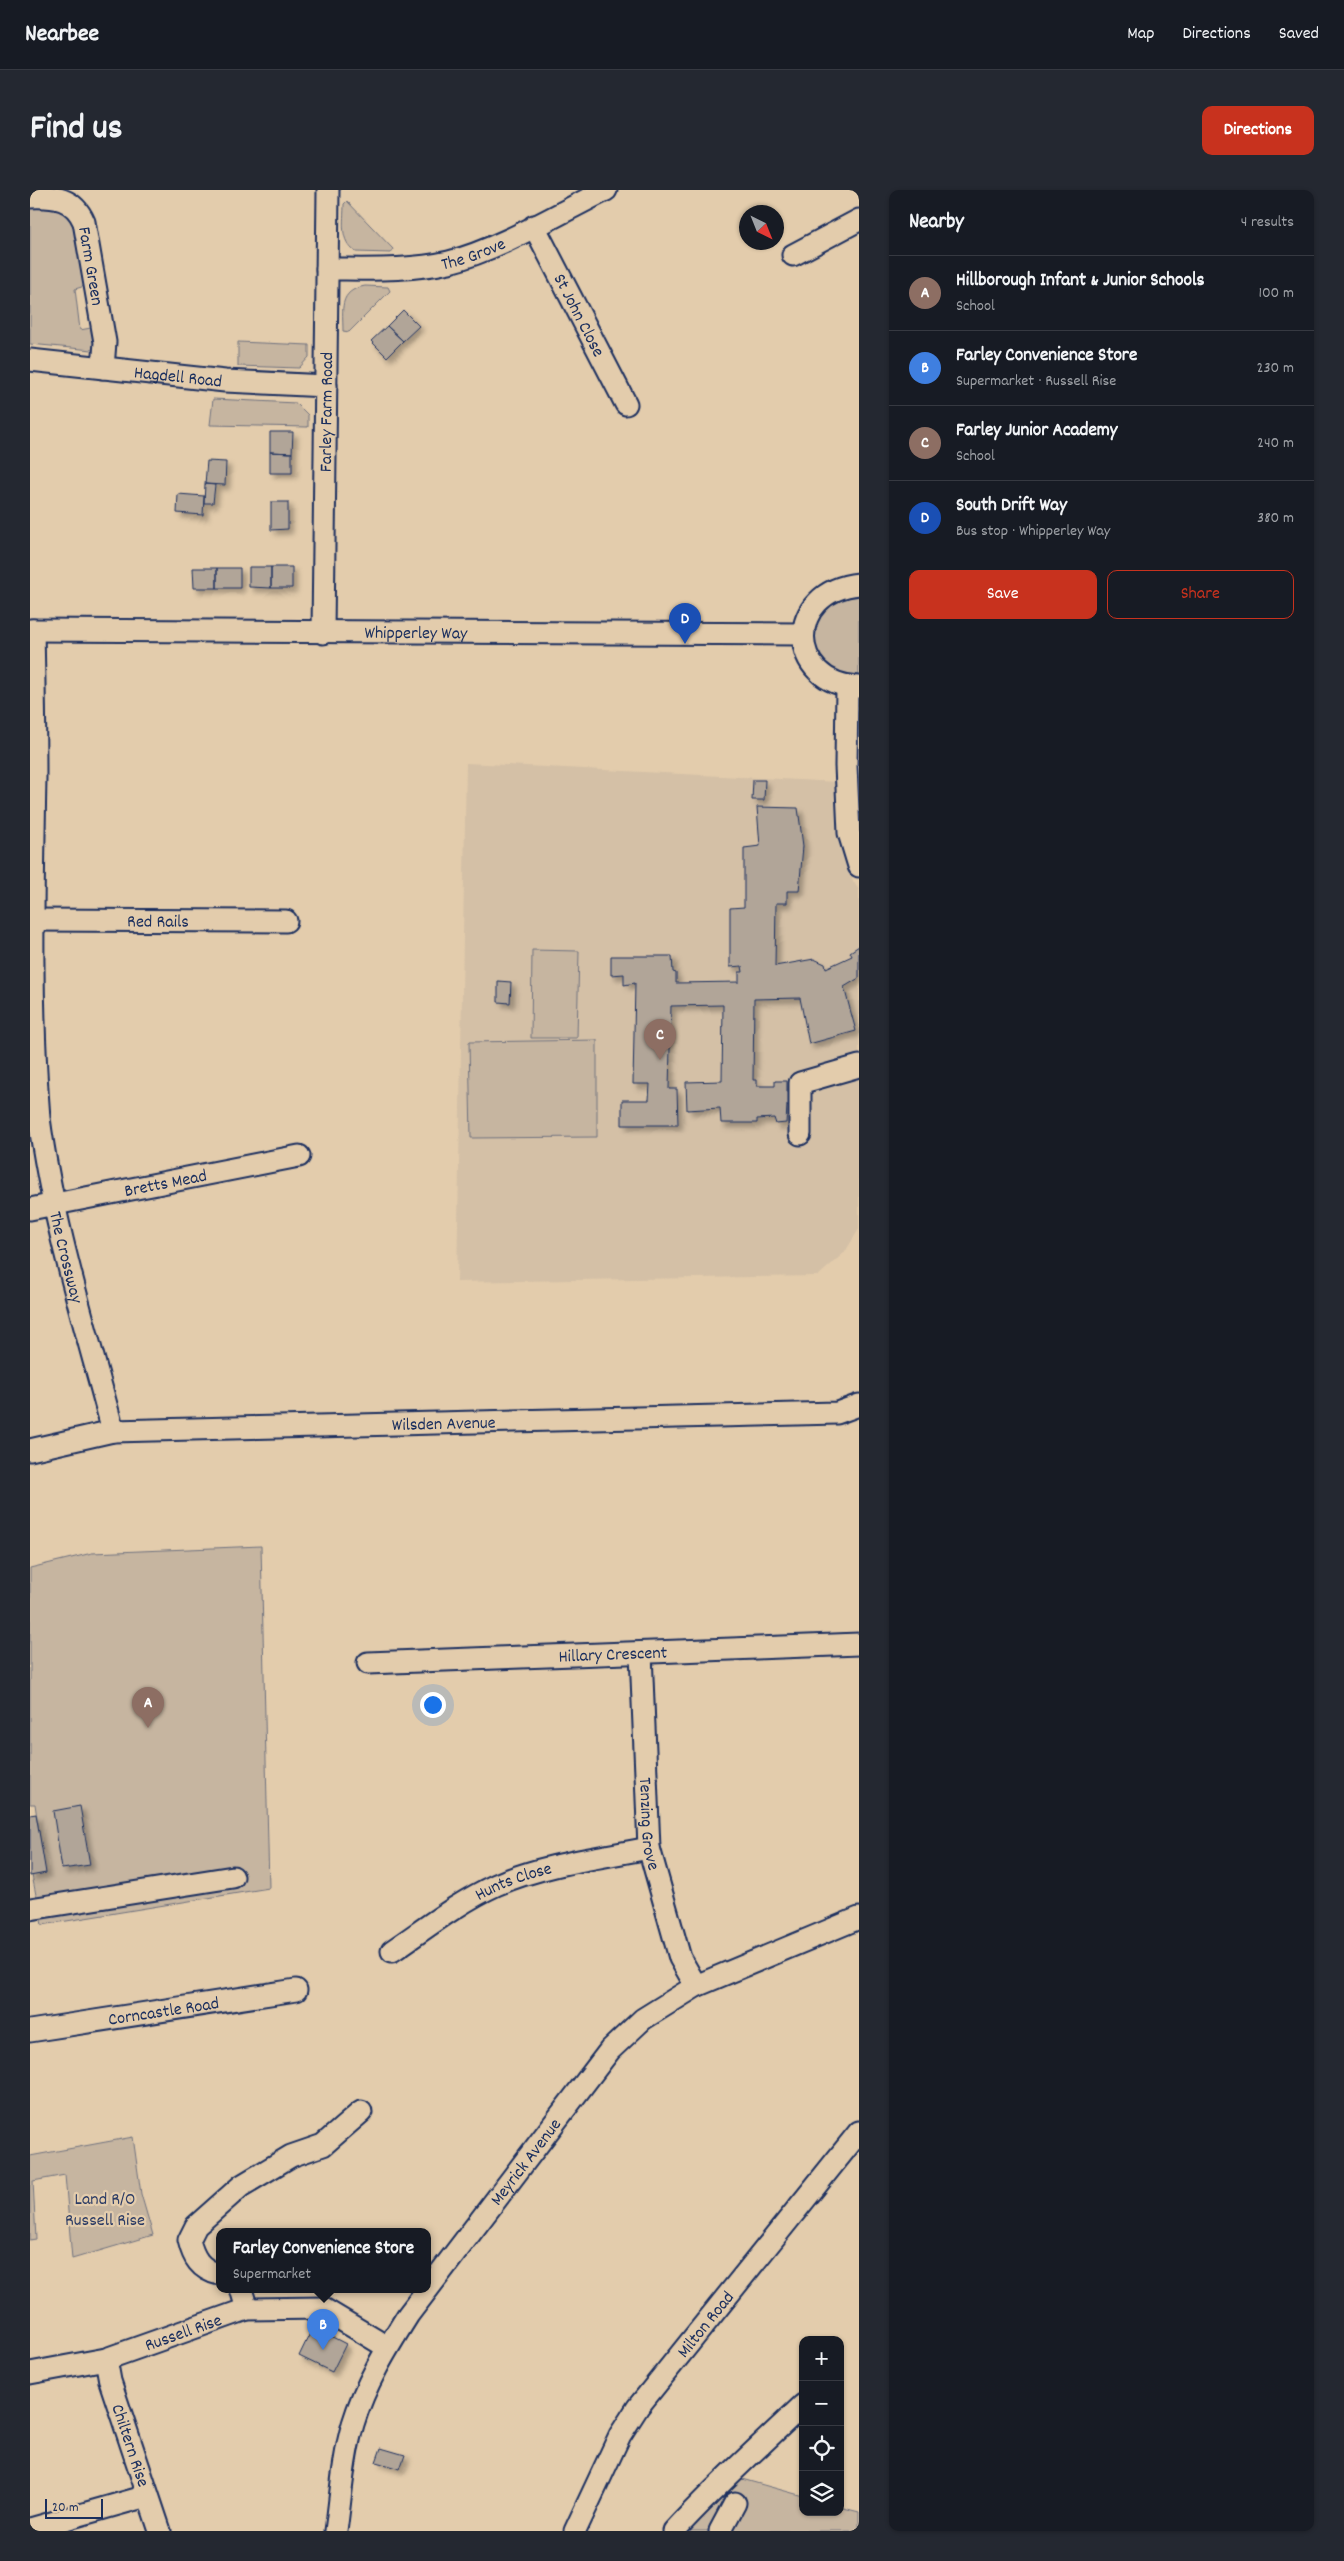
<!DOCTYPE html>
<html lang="en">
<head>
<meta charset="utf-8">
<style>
	:root { --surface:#171b24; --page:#242831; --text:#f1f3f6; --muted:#9ea1a6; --line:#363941; --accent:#c8321e }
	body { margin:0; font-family:Dekko,sans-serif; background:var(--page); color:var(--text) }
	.controls { position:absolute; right:15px; bottom:15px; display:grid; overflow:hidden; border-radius:10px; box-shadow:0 1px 4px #0004 }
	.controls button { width:45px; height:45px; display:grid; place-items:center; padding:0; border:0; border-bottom:1px solid var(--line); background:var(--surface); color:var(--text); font:25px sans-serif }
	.compass { position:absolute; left:709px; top:15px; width:45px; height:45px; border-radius:50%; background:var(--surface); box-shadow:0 1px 4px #0004; rotate:137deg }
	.scale { position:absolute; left:15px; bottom:12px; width:58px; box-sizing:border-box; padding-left:5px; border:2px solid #1b2f5e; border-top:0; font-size:14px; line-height:18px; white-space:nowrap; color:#1b2f5e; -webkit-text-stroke:4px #e3ccac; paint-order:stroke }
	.you { position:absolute; left:402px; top:1514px; width:18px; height:18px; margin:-12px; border:4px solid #fff; border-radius:50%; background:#1a73e8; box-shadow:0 0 0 8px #1a73e833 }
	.badge { display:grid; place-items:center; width:32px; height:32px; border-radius:50%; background:var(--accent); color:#fff; font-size:16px; font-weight:700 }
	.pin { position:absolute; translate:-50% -41px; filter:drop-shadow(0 1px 2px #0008) }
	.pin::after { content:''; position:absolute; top:26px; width:18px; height:15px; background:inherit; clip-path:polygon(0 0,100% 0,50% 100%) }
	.popup { position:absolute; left:186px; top:2038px; width:215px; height:65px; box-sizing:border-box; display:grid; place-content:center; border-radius:10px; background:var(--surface); filter:drop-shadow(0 1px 4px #0005); font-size:16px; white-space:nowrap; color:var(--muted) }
	.popup b { font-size:19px; color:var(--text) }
	.popup::after { content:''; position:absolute; left:50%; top:100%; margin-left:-10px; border:10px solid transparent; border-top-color:var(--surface) }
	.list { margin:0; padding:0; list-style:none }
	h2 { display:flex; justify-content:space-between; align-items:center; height:65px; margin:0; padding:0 20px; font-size:21px }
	h2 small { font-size:16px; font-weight:400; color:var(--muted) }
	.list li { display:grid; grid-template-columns:32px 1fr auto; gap:15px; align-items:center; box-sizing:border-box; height:75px; padding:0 20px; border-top:1px solid var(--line) }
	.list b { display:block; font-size:19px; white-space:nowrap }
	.list p { margin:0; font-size:16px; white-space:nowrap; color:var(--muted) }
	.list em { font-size:16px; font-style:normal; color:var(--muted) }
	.actions { display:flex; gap:10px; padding:15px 20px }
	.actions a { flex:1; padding:11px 0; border:1px solid var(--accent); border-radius:10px; text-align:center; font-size:18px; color:var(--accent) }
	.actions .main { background:var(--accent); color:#fff }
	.icon { flex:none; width:28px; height:28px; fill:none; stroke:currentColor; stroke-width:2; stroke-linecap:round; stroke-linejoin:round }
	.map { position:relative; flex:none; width:829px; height:2341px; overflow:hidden; border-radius:10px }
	header { display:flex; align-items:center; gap:30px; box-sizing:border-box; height:70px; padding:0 25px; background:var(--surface); border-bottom:1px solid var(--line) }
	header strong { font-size:24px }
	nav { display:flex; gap:28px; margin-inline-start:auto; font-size:18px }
	.intro { display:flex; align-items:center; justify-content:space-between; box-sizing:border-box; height:120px; padding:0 30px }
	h1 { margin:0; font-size:35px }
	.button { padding:12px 22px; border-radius:10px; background:var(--accent); color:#fff; font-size:18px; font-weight:700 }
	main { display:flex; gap:30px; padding:0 30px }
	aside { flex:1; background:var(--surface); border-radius:10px; box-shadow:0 1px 4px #0004 }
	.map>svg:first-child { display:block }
</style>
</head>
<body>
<header>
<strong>Nearbee</strong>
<nav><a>Map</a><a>Directions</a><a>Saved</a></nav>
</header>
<div class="intro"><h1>Find us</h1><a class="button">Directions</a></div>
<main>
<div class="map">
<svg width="829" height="2341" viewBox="0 0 829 2341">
	<defs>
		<filter id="shadow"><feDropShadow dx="4.5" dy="4.5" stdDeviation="2.5" flood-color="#0004"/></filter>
	</defs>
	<rect width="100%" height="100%" fill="#e3ccac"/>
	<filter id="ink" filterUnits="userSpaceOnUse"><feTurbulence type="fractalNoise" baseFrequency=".02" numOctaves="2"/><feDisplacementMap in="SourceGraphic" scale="10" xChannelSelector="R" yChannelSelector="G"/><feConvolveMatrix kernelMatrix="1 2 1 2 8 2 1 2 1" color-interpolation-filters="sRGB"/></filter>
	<g filter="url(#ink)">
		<path fill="#d4c0a6" d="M436,573L808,592L811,650L823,691L829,700V1039L815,1062L788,1086L427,1092Z"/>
		<path fill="#c6b5a0" stroke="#70727f" d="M317,11L363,59L361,63L326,62C309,51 314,32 314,14Z
			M0,15L34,16L44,24L58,95L45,99L50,140L66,137L67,153L62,160L0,154Z
			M335,96L358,97L360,101L319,142L313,141C313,119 308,101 335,96Z
			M208,152L279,155V167L269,178L208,176Z
			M183,209L266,213L278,225V237L180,235Z
			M819,405H829V492L787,474L783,430L808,408Z
			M502,760L549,761L547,848H501Z
			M567,850V947L441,948L439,852Z
			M231,1356L239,1698L12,1735L2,1685L15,1683L5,1614H0V1378L62,1363Z
			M103,1947L111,2004L123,2045L42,2069L35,1985L3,1991L6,2049L0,2050V1966Z
			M701,2286L773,2306V2322H810V2317L829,2322V2341H651Z"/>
		<path fill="#b1a598" stroke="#1b2f5e" filter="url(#shadow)" d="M373,120L389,136L373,151L357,136Z
			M357,136L373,151L357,167L341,151Z
			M240,242H263L262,263L240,262Z
			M240,262L262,263V283H240Z
			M177,271L196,272L195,295L175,294Z
			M175,294L185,295L183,313H174Z
			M148,304L174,306L173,325L147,323Z
			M241,312H258V339L241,340Z
			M219,377H241V398L219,397Z
			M241,377H262V398H241Z
			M163,378H187V398H164Z
			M187,378H210V398H187Z
			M723,590H735L734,610H722Z
			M727,617L768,618L773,656L769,701H757V713H746L745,776L784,769L795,774L796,778L822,766L820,762L829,756V788L814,797L826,841L779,854L770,808L724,809L723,890H727V896H745V891H757V902L760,901L761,915H757L756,933L746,934L744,928L727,929V933H691L690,918L657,920L656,892L692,891L693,815L641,816L639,899H647L648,935H592V910H619L620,894H603L605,793L594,795V784L581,785V766H642L643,782L646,783V793L709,792V782H713L712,776L700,777V718L714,717V658L730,656Z
			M468,791L481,792L480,813L468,812Z
			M50,1616L60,1675L32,1679L23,1621Z
			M6,1624L16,1683L0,1686V1625Z
			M283,2137L316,2154L302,2182L269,2166Z
			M351,2258L375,2265L370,2279L346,2272Z"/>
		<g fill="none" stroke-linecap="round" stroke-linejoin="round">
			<defs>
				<g id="minor">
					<path id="s1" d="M0,7C25,6 44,8 54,32L75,152L73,178"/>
					<path id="s2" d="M504,36L596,214"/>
					<path d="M763,65L829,30"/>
					<path id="s3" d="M297,79C338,79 379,81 419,72C468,60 529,23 576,0"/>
					<path id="s4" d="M0,170L195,191L296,196"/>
					<path d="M829,394C754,401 756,494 829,497"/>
					<path id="s5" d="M0,440L773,444"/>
					<path id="s6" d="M3,440C4,489 5,538 5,587C3,701 0,815 9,928C23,1034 56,1138 83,1241"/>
					<path id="s7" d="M293,443L298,0"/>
					<path d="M817,497L816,576L819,643L829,676"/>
					<path id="s8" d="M0,730L256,731"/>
					<path d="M770,944V893L829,876"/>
					<path id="s9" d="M0,1019L269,966"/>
					<path id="s10" d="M0,1260L83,1241L807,1223L829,1215"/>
					<path id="s11" d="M611,1463L619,1658L650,1768L666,1796"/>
					<path id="s12" d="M338,1473L829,1454"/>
					<path d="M0,1719L203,1687"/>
					<path id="s13" d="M362,1761C396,1738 429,1712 466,1695C514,1674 569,1668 619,1658"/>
					<path id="s14" d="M0,1841L266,1800"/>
					<path d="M189,2084C170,2080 163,2067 159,2050L166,2036L211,1996L261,1966L293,1955L331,1922"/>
					<path d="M211,2099L217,2119"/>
					<path id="s15" d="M76,2169L80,2191L130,2341"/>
					<path id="s16" d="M0,2183L76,2169L217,2119L292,2118L357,2157"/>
					<path d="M0,2339L117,2306"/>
					<path id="s17" d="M306,2341C311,2306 313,2268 323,2234C335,2194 356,2160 378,2125L580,1860L613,1829L666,1796L829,1728"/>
					<path id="s18" d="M545,2341L590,2245L608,2217L829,1942"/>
					<path d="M644,2341C685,2296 729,2257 773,2215"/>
					<path d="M690,2341L705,2313"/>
				</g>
			</defs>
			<use href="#minor" stroke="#1b2f5e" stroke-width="25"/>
			<use href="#minor" stroke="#e3ccac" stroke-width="21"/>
		</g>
	</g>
	<g text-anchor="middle" stroke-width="4.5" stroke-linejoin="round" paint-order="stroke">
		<g font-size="18" fill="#1b2f5e" stroke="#e3ccac">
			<text dy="6" stroke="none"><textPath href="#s3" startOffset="148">The Grove</textPath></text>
			<text dy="6" stroke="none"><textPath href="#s1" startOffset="109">Farm Green</textPath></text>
			<text dy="6" stroke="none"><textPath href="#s2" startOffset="100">St John Close</textPath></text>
			<text dy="6" stroke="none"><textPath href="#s4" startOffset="149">Hagdell Road</textPath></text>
			<text dy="6" stroke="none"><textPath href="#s7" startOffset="221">Farley Farm Road</textPath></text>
			<text dy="6" stroke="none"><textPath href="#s5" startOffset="386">Whipperley Way</textPath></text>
			<text dy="6" stroke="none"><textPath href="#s8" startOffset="128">Red Rails</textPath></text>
			<text dy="6" stroke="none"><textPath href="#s9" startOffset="138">Bretts Mead</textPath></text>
			<text dy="6" stroke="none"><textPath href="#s6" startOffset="630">The Crossway</textPath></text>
			<text dy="6" stroke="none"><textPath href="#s10" startOffset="416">Wilsden Avenue</textPath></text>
			<text dy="6" stroke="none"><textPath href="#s12" startOffset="245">Hillary Crescent</textPath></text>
			<text dy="6" stroke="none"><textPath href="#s11" startOffset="171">Tenzing Grove</textPath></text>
			<text dy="6" stroke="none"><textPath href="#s13" startOffset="141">Hunts Close</textPath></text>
			<text dy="6" stroke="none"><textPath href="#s14" startOffset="135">Corncastle Road</textPath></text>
			<text dy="6" stroke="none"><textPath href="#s17" startOffset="424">Meyrick Avenue</textPath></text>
			<text dy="6" stroke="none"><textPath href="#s18" startOffset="246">Milton Road</textPath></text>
			<text dy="6" stroke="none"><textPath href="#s16" startOffset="159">Russell Rise</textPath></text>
			<text dy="6" stroke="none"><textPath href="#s15" startOffset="90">Chiltern Rise</textPath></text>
		</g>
		<g font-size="18" fill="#2c3c65" stroke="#e3ccac">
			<text x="75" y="2014">Land R/O<tspan x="75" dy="21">Russell Rise</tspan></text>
		</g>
	</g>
</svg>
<div class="controls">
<button>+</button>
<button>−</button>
<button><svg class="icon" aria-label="locate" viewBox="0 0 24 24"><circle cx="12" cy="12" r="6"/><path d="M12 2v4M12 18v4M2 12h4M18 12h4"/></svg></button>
<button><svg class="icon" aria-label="layers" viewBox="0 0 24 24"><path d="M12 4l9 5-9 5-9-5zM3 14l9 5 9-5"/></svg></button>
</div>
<svg class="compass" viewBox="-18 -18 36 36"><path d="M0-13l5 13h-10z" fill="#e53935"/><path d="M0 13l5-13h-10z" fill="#9ea1a6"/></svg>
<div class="scale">20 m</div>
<div class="you"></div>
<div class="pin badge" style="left:118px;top:1538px;background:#8d6e63">A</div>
<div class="pin badge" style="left:293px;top:2160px;background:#3f7fe0">B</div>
<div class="popup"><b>Farley Convenience Store</b>Supermarket</div>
<div class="pin badge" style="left:630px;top:870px;background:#8d6e63">C</div>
<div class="pin badge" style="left:655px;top:454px;background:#1a4fb4">D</div>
</div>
<aside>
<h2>Nearby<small>4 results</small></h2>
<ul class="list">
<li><span class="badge" style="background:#8d6e63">A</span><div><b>Hillborough Infant &amp; Junior Schools</b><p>School</p></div><em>100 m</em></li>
<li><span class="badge" style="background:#3f7fe0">B</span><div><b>Farley Convenience Store</b><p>Supermarket · Russell Rise</p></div><em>230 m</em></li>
<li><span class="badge" style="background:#8d6e63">C</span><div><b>Farley Junior Academy</b><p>School</p></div><em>240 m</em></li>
<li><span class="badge" style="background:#1a4fb4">D</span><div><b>South Drift Way</b><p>Bus stop · Whipperley Way</p></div><em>380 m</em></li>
</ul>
<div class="actions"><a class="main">Save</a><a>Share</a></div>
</aside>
</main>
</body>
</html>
